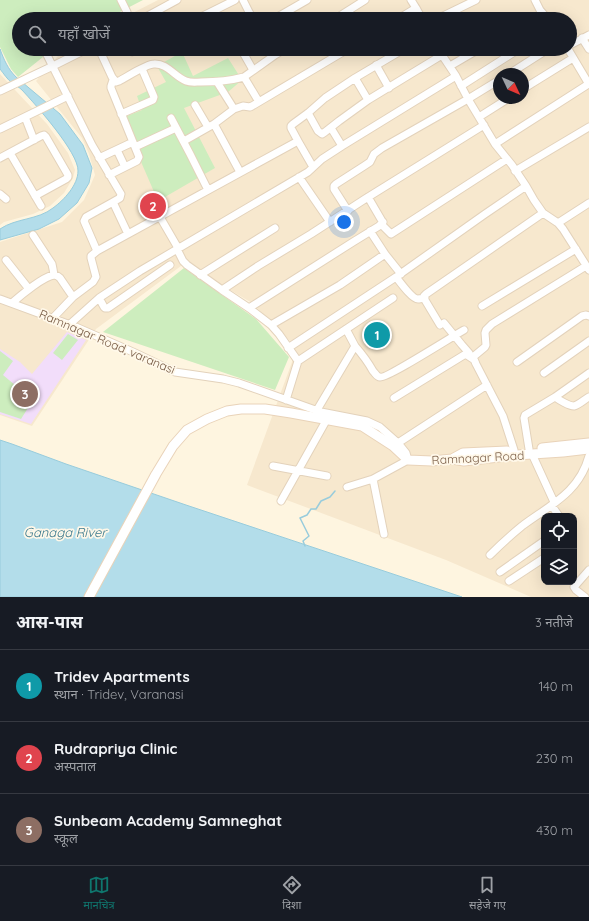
<!DOCTYPE html>
<html lang="hi">
<head>
<meta charset="utf-8">
<style>
	:root { --surface:#171b24; --page:#20242c; --text:#f1f3f6; --muted:#9ea1a6; --line:#363941; --accent:#0f766e }
	body { margin:0; font-family:Quicksand,"Noto Sans Devanagari",sans-serif; background:var(--page); color:var(--text) }
	.controls { position:absolute; right:12px; bottom:12px; display:grid; overflow:hidden; border-radius:8px; box-shadow:0 4px 16px #0002 }
	.controls button { width:36px; height:36px; display:grid; place-items:center; padding:0; border:0; border-bottom:1px solid var(--line); background:var(--surface); color:var(--text); font:20px sans-serif }
	.compass { position:absolute; left:493px; top:68px; width:36px; height:36px; border-radius:50%; background:var(--surface); box-shadow:0 4px 16px #0002; rotate:134deg }
	.you { position:absolute; left:344px; top:222px; width:14px; height:14px; margin:-10px; border:3px solid #fff; border-radius:50%; background:#1a73e8; box-shadow:0 0 0 6px #1a73e833 }
	.badge { display:grid; place-items:center; width:26px; height:26px; border-radius:50%; background:var(--accent); color:#fff; font-size:13px; font-weight:700 }
	.pin { position:absolute; translate:-50% -50%; border:2px solid #fff; box-shadow:0 1px 4px #0006 }
	.list { margin:0; padding:0; list-style:none }
	h2 { display:flex; justify-content:space-between; align-items:center; height:52px; margin:0; padding:0 16px; font-size:17px }
	h2 small { font-size:13px; font-weight:400; color:var(--muted) }
	.list li { display:grid; grid-template-columns:26px 1fr auto; gap:12px; align-items:center; box-sizing:border-box; height:72px; padding:0 16px; border-top:1px solid var(--line) }
	.list b { display:block; font-size:15px; white-space:nowrap }
	.list p { margin:0; font-size:13px; white-space:nowrap; color:var(--muted) }
	.list em { font-size:13px; font-style:normal; color:var(--muted) }
	.icon { flex:none; width:22px; height:22px; fill:none; stroke:currentColor; stroke-width:2; stroke-linecap:round; stroke-linejoin:round }
	.map { position:relative; flex:none; width:589px; height:597px; overflow:hidden }
	.search { position:absolute; background:var(--surface); box-shadow:0 4px 16px #0002; left:12px; right:12px; top:12px; height:44px; display:flex; align-items:center; gap:10px; box-sizing:border-box; padding:0 14px; border-radius:22px; color:var(--muted); font-size:15px }
	.sheet { height:268px; background:var(--surface) }
	nav { display:flex; justify-content:space-around; align-items:center; box-sizing:border-box; height:56px; border-top:1px solid var(--line); background:var(--surface); font-size:11px; color:var(--muted) }
	nav a { display:grid; justify-items:center; gap:2px }
	nav .on { color:var(--accent) }
	.map>svg:first-child { display:block }
</style>
</head>
<body>
<div class="map">
<svg width="589" height="597" viewBox="0 0 589 597">
	<rect width="100%" height="100%" fill="#fef5e0"/>
	<path fill="#f7e8ce" fill-rule="evenodd" d="M158,0H589V597H531L446,560L247,485L292,362L294,345L252,303L185,263L96,329L32,426L0,415V242L62,222L84,200L95,175L89,154L82,138L36,81L64,49H570V19H121ZM499,74H523V98H499ZM544,516H574V582H544Z
		M0,74L47,124L68,153L75,170L73,178L64,193L50,206L33,214L4,222L0,225Z"/>
	<path fill="#f2ddfa" d="M67,332L86,340L31,424L0,414V349L20,362L32,374Z"/>
	<path fill="#cdedbe" d="M0,0H143L106,19H19V49H53L18,77L11,69L0,47Z
		M182,52L193,76L228,58L242,80L228,92L184,108L215,168L158,201L122,118L142,110L137,96L166,82L157,66Z
		M184,268L256,319L289,357L275,390L103,332Z
		M68,334L78,340L62,360L53,353Z
		M0,351L13,361L3,375L33,400L21,419L0,412Z"/>
	<path fill="#b3ddea" stroke="#98ccdc" d="M0,49C4,60 8,69 16,77L60,114L83,145L92,168L89,183L77,203L59,219L39,229L0,240V229C16,218 38,220 53,208C64,200 78,185 78,171C79,153 35,104 22,90C19,87 15,85 12,83C7,79 4,74 0,69Z
		M0,440L12,444L66,464L186,505L462,597H0Z"/>
	<g fill="none" stroke-linecap="round" stroke-linejoin="round">
		<path stroke="#98ccdc" stroke-width="1.5" d="M305,546L303,541L309,536L300,518L307,515L311,509H316L321,501L330,497L335,491"/>
		<defs>
			<path id="street" d="M243,0L249,12L253,19
				M411,0L416,8
				M535,0L540,10L548,19
				M119,19L126,14L127,12L121,0
				M142,19L177,0
				M197,19L235,0
				M274,19L307,0
				M335,19L365,0
				M398,19L416,8L422,19
				M437,19L476,0
				M582,38L589,49
				M570,45L589,35
				M47,49L46,53L92,145L121,194L120,198L113,202L128,234
				M99,49L112,77L116,82L119,81C127,77 146,64 154,64C167,63 175,77 186,81C191,83 196,82 201,82C216,82 229,81 244,77
				M241,49L253,70
				M132,52L137,49
				M376,65L389,88
				M450,66L479,49
				M509,74L545,51
				M355,78L404,49
				M461,86L519,49
				M523,89L573,58
				M0,91L53,66L87,49
				M259,102L244,77L275,55L285,49
				M195,105L208,127
				M234,109L243,106L250,107L252,106L348,49
				M308,113L318,131L322,134L325,132L339,121L368,100
				M121,114L153,100L154,97L142,69
				M25,117L34,140
				M479,117L509,98
				M171,118L190,154L208,190
				M214,124L234,109L217,82
				M331,128L342,146
				M0,129L68,96
				M184,141L214,124L240,172
				M298,141L313,167
				M495,144L587,85L588,83L587,81L568,49
				M135,147L176,128
				M117,150L125,167
				M10,153L41,206
				M0,158L41,136L44,135L46,137L68,175V177L66,179L35,196
				M99,158L133,142
				M515,171L589,127
				M109,175L137,161L139,157L111,88V86L113,80
				M299,177L330,222
				M0,194L6,199
				M348,211L334,189V186L336,184L364,166L370,162L374,154L382,148L468,99L499,80
				M160,217L178,248
				M558,223L589,203
				M381,224L391,234L507,159
				M370,231L385,254
				M33,235L52,264L53,269L54,275
				M177,249L183,261L187,265L222,290L249,308L271,325L279,334L298,361
				M97,251L84,221L86,217L113,202
				M6,260L29,289
				M200,275L275,228
				M396,277C400,282 412,299 418,299C419,299 424,298 425,298
				M222,290L258,266L311,234L365,199L484,125
				M99,298L104,307L105,308H108L170,265
				M0,299L76,327L133,352L175,372L223,379L239,383L321,412L367,421L380,427L398,443L406,453L408,460L373,479L347,487
				M12,303C20,296 45,275 55,275C58,276 58,276 60,278L73,297
				M482,306L576,249
				M249,308L353,242L379,226L383,222L382,221L368,197
				M52,319L73,297L93,282L96,277L91,258V256L97,251L298,141L291,128V126L293,124L308,113L325,98L355,78L368,100L442,55L456,76L468,99L495,144L512,165L526,186L534,200L543,213L558,223L563,229L589,270
				M444,323L462,345L469,353
				M69,325L99,298L140,271L308,172L322,159L342,146L456,76
				M271,325L340,285L385,254L401,274
				M440,325L425,300L424,296L426,294L543,213
				M355,346C362,354 368,362 373,371C375,373 377,377 380,377C386,379 453,336 464,330
				M288,348L396,277L485,214L526,186
				M517,362L582,316L586,315L589,316
				M544,373L589,341
				M555,397C559,400 569,406 574,406C579,405 585,399 589,397
				M394,398L464,355H467L473,359
				M286,400L298,361L393,298
				M317,410L355,346L346,329
				M398,443L487,385
				M529,449L524,418L525,415L555,397L589,373
				M514,450L503,416L476,364L473,357L485,347L486,345L485,333L486,330L492,324L586,266
				M532,454L554,502L552,506L559,516
				M273,466L327,476
				M373,479L384,534
				M281,501L327,419
				M490,555C500,545 511,535 522,526C550,505 579,493 589,456
				M500,572L544,541
				M509,581L544,558
				M585,597L576,590L574,587L589,570"/>
			<path id="secondary" d="M542,448L589,443
				M452,459L463,453L507,451
				M89,597L156,474L173,446L187,430L207,419L227,411L241,409H265L291,413L362,426L393,446L408,460L432,461L452,459L464,461L517,455L563,452L589,449"/>
		</defs>
		<use href="#street" stroke="#e3d2bb" stroke-width="9"/>
		<use href="#secondary" stroke="#e9d3b9" stroke-width="11"/>
		<use href="#street" stroke="#fff" stroke-width="7"/>
		<use href="#secondary" stroke="#fff" stroke-width="9"/>
	</g>
	<g text-anchor="middle" stroke-width="3.5" stroke-linejoin="round" paint-order="stroke">
		<g font-size="12" fill="#785b45" stroke="#fff8e9">
			<text transform="translate(107 342) rotate(23)" y="4">Ramnagar Road, varanasi</text>
			<text transform="translate(478 458) rotate(-3)" y="4">Ramnagar Road</text>
		</g>
		<g font-size="13" font-style="italic" fill="#3c7a8e" stroke="#fff8e9">
			<text x="65" y="537">Ganaga River</text>
		</g>
	</g>
</svg>
<div class="controls">
<button><svg class="icon" aria-label="locate" viewBox="0 0 24 24"><circle cx="12" cy="12" r="6"/><path d="M12 2v4M12 18v4M2 12h4M18 12h4"/></svg></button>
<button><svg class="icon" aria-label="layers" viewBox="0 0 24 24"><path d="M12 4l9 5-9 5-9-5zM3 14l9 5 9-5"/></svg></button>
</div>
<svg class="compass" viewBox="-18 -18 36 36"><path d="M0-13l5 13h-10z" fill="#e53935"/><path d="M0 13l5-13h-10z" fill="#9ea1a6"/></svg>
<div class="you"></div>
<div class="pin badge" style="left:377px;top:335px;background:#0f9aa8">1</div>
<div class="pin badge" style="left:153px;top:206px;background:#e0444e">2</div>
<div class="pin badge" style="left:25px;top:394px;background:#8d6e63">3</div>
<div class="search"><svg class="icon" aria-label="search" viewBox="0 0 24 24"><circle cx="10" cy="10" r="6"/><path d="M15 15l6 6"/></svg>यहाँ खोजें</div>
</div>
<section class="sheet">
<h2>आस-पास<small>3 नतीजे</small></h2>
<ul class="list">
<li><span class="badge" style="background:#0f9aa8">1</span><div><b>Tridev Apartments</b><p>स्थान · Tridev, Varanasi</p></div><em>140 m</em></li>
<li><span class="badge" style="background:#e0444e">2</span><div><b>Rudrapriya Clinic</b><p>अस्पताल</p></div><em>230 m</em></li>
<li><span class="badge" style="background:#8d6e63">3</span><div><b>Sunbeam Academy Samneghat</b><p>स्कूल</p></div><em>430 m</em></li>
</ul>
</section>
<nav>
<a class="on"><svg class="icon" aria-label="map" viewBox="0 0 24 24"><path d="M3 6l6-2 6 2 6-2v14l-6 2-6-2-6 2zM9 4v14M15 6v14"/></svg>मानचित्र</a>
<a><svg class="icon" aria-label="directions" viewBox="0 0 24 24"><path d="M12 3l9 9-9 9-9-9zM9 14v-3h6M13 9l2 2-2 2"/></svg>दिशा</a>
<a><svg class="icon" aria-label="saved" viewBox="0 0 24 24"><path d="M7 4h10v16l-5-4-5 4z"/></svg>सहेजे गए</a>
</nav>
</body>
</html>
